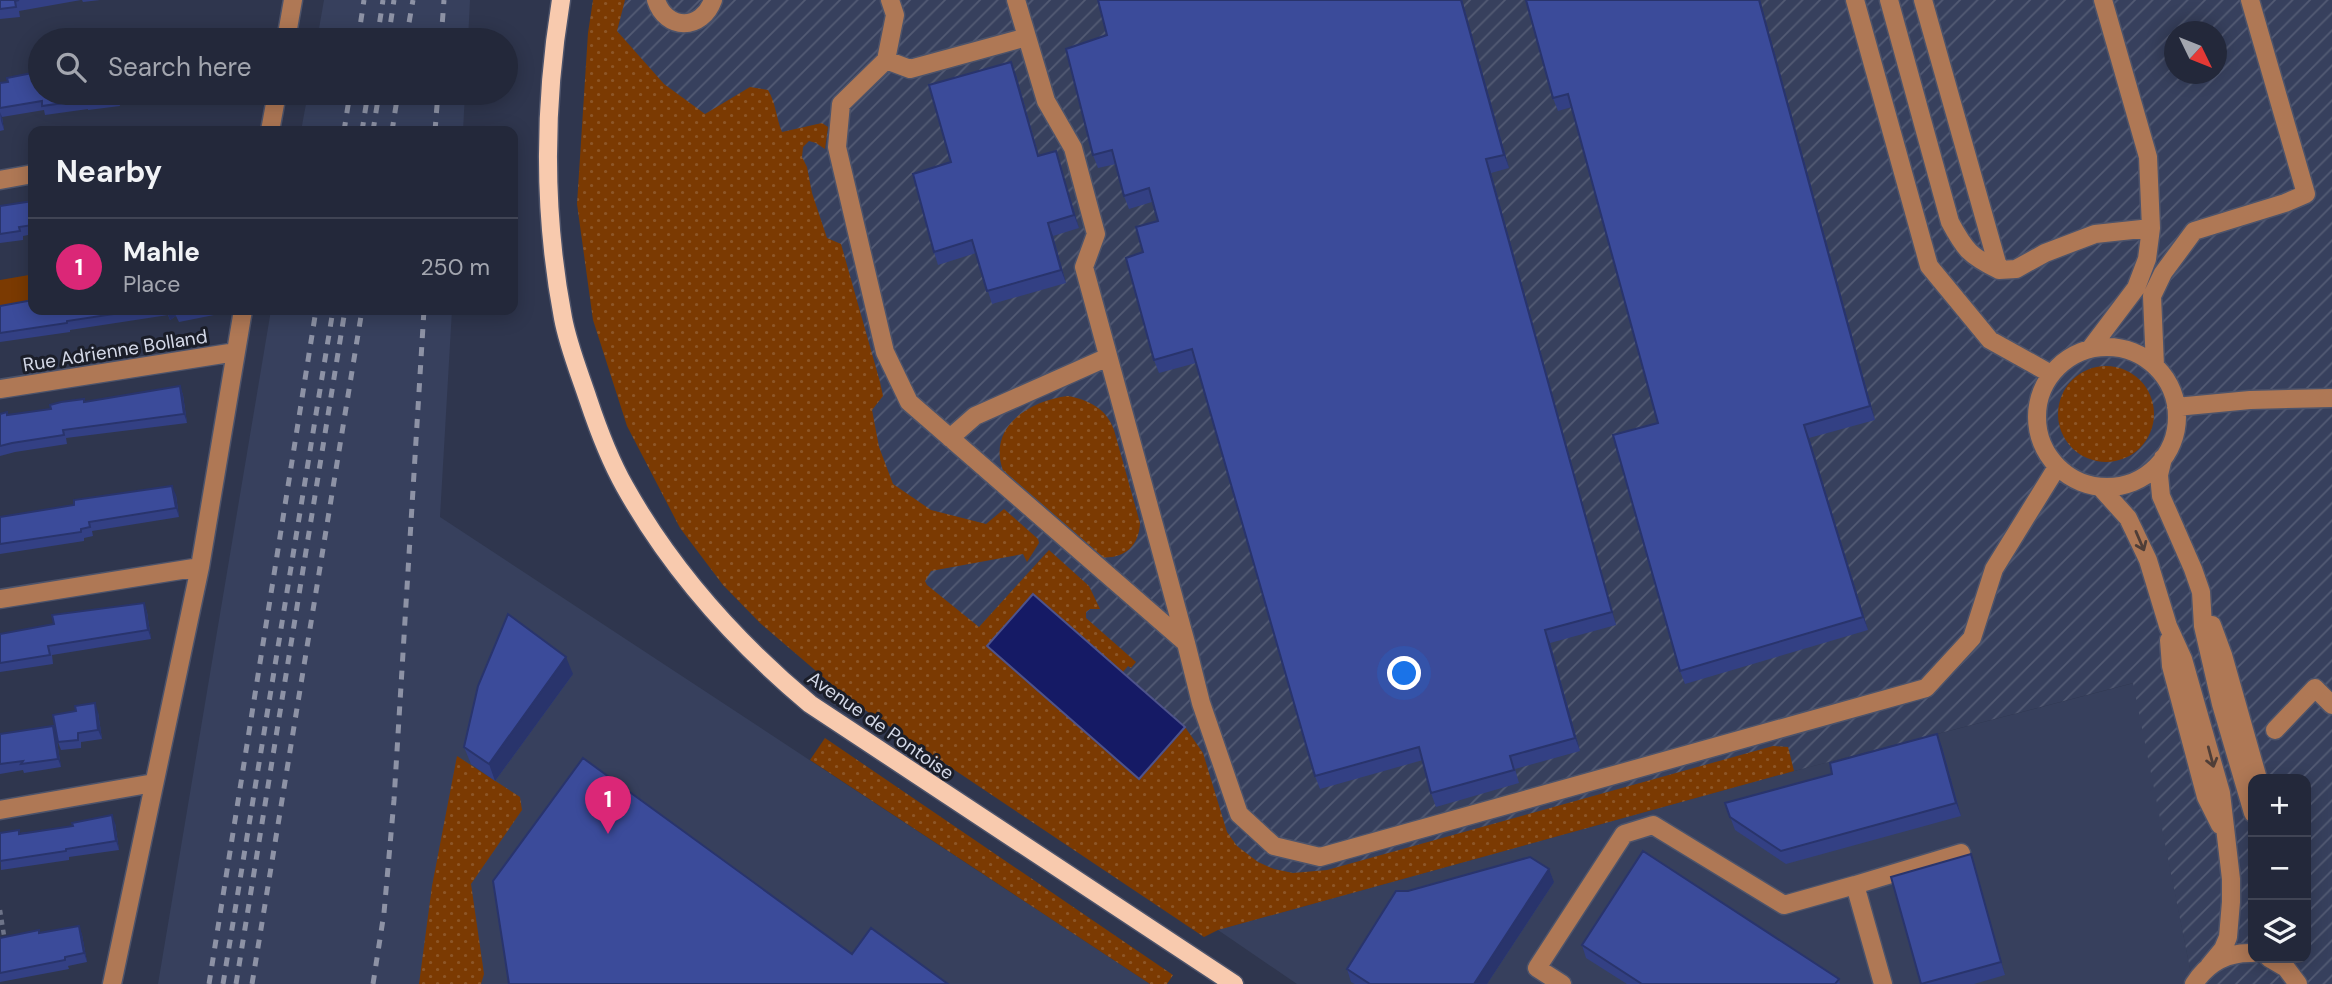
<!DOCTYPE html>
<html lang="en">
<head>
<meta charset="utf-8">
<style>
	:root { --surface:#23283a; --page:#2f3445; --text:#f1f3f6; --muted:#a3a6af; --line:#404454; --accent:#db2777 }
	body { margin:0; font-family:"DM Sans",sans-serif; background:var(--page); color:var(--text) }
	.controls { position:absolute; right:21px; bottom:21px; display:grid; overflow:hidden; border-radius:14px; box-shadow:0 4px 18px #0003 }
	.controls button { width:63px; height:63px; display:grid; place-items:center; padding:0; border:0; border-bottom:2px solid var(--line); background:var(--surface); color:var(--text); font:35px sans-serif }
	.compass { position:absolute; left:2164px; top:21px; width:63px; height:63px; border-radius:50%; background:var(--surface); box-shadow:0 4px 18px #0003; rotate:133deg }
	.you { position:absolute; left:1405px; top:674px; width:24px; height:24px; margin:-18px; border:5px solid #fff; border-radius:50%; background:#1a73e8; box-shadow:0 0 0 10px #1a73e833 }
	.badge { display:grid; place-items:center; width:46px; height:46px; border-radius:50%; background:var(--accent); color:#fff; font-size:23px; font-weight:700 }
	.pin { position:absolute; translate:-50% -58px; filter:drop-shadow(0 2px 4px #0008) }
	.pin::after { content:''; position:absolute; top:37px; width:24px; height:21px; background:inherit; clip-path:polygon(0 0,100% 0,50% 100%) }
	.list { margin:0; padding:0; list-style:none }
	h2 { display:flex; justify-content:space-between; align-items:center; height:91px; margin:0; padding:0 28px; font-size:30px }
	h2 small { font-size:23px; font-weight:400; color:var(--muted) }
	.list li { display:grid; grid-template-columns:46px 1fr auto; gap:21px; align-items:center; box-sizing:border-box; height:98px; padding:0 28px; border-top:2px solid var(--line) }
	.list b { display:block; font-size:26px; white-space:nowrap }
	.list p { margin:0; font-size:23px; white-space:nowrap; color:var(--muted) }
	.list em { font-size:23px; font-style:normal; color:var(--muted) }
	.icon { flex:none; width:38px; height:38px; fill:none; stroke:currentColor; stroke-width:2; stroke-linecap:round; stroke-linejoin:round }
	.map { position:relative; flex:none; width:2332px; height:984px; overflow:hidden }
	.search { position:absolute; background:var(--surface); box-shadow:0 4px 18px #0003; left:28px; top:28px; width:490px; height:77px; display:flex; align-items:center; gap:18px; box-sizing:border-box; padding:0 24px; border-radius:38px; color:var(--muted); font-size:26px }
	.panel { position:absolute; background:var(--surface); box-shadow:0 4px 18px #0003; left:28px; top:126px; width:490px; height:189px; border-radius:14px }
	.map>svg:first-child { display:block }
</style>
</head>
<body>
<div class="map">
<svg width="2332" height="984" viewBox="0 0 2332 984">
	<defs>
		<pattern id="industrial-furrows" width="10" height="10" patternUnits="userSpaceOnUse" patternTransform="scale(1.75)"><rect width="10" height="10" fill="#37405d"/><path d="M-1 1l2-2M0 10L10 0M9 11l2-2" fill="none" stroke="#535b74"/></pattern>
		<pattern id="grass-dots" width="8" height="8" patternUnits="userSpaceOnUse" patternTransform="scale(1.75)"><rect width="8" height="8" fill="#7b3a02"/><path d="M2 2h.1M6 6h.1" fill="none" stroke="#8d5627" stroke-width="1.8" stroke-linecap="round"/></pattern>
	</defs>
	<rect width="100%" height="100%" fill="#2f364e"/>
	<path fill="#37405d" d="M324,0H470L468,40H317Z
		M308,93H465L463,131H301Z
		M271,310H452L440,517L1150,984H158Z
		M2134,683L2193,984H1297L1218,930L1794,771Z"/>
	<path fill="url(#industrial-furrows)" fill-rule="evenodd" d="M601,0H2332V984H2193L2133,683L1794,771L1218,930L1058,824L595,43ZM2174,32H2216V74H2174ZM2253,779H2306V958H2253Z"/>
	<path fill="url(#grass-dots)" d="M593,0H625L617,31L664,84L705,114L750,87L768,90C776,103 776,118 782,132L822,123L828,127L825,149L816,143L809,141L803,147L802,157L807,167L812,193L827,238L841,244L880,382L883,396L872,410L879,447L893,484L931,510L986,524L1004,509L1038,539L1039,543L1027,562L1023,554L931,571L925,581L927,585L979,627L1049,550L1089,586L1100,609H1090L1086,612V618L1136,662L1131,668L1128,666L1123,672L1033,594L1139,779L1185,727L1203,753L1227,832L1237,846L1258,862L1274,869L1293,873L1327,870L1773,746L1788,747L1794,771L1218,930L1204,937L850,700L760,623L723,585L680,528L627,426L593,320L577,204L588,33Z
		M2058 414a48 48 0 1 1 96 0a48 48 0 1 1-96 0Z
		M1068,396C1089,400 1107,409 1114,430L1140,523C1139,548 1122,560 1098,557L1007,479C982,432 1025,401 1068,396Z
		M825,738L1173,975L1167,984H1150L810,760Z
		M457,756L520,797L522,810L471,884L484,974L481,984H419L432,886Z"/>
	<path fill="#7b3a02" d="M29,275L33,309L0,314V280Z"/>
	<path fill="#151a65" stroke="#4e538c" stroke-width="2" d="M1033,594L1185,727L1139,779L987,646Z"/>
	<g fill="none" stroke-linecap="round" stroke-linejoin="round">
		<defs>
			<path id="minor" d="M656,0C666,31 702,31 713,0
				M890,0L895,15L886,60L841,104L837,147L885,352L909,402L1186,643L1201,703L1239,814L1274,846L1320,857L1926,688L1972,638L1994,569L2057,467
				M1016,0L1046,101L1073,148L1096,234L1084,267L1186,643
				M1855,0L1929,266L1990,340L2051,374
				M1889,0L1950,222C1965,250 1970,256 1999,270L1923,0
				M286,40L293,0
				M886,60L910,69L1027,37
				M270,131L277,93
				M0,180L33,174
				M1999,270L2016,269L2045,253L2095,234L2151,228L2148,157L2103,0
				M2037 417a70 70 0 1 1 140 0a70 70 0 1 1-140 0Z
				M2090,349L2136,288L2147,259L2151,228
				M2155,366L2152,296L2163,273L2194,231L2285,203L2306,194L2250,0
				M0,389L236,352
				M2176,407L2250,400L2332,398
				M950,438L975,416L1108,357
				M2163,458L2159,475L2161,496L2193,569L2201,592L2203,626L2221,704L2253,813
				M2100,487L2128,518L2148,560L2168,626L2183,659L2221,793L2231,879V902L2228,937L2223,949L2209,966
				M0,599L200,567
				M2212,625L2223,655L2258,779
				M2169,640L2171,666L2206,797L2220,825
				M2275,730L2315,688L2332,705
				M0,810L154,783
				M2269,958L2286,968L2298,984
				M112,984L200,567L243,310
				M1562,984L1537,968L1624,834L1653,825L1784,905L1855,885
				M1883,984L1855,885L1961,853
				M2194,984C2208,962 2228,952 2253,953"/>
			<path id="major" d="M561,0C544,104 543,213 563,318C568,345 579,372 588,399C598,429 609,459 625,487C672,571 736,642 810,704L1234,984"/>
		</defs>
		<use href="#minor" stroke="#4d536a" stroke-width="21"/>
		<use href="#major" stroke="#4d536a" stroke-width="21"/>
		<path stroke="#6d7388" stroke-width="4.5" stroke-dasharray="5 5" stroke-linecap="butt" d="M0,910L5,942"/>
		<use href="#minor" stroke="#af7855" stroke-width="18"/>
		<use href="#major" stroke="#f8caae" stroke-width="18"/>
		<path stroke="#8d92a5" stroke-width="5" stroke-dasharray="9 9" stroke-linecap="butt" d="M358,40L364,0
			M377,40L383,0
			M388,40L394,0
			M406,40L413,0
			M441,40L444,0
			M344,131L350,93
			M362,131L368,93
			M373,131L379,93
			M392,131L398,93
			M435,131L438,93
			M209,984L316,310
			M223,984L333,310
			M236,984L345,310
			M252,984L362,310
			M373,984L384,913L394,800L424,310"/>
	</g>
	<path fill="#334084" d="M0,0H81L19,11L20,17L0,19Z
		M82,0H100L83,2Z
		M1098,0H1462L1509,168L1491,173L1616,625L1550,643L1580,751L1515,769L1519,783L1436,807L1431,793L1423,760L1320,789L1315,776L1196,363L1159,373L1154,360L1143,252L1158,221L1152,202L1129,209L1124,196L1116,164L1098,168L1093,155L1107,35Z
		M1760,0L1875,420L1809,438L1868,630L1685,684L1680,671L1658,423L1572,107L1558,111L1553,98Z
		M1016,75L1039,156L1060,164L1079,228L1053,236L1066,283L992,304L976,253L938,265L934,252L951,162Z
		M0,83L40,93H170L119,101L120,106L88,110V109L45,115L44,110L2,117L4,130L0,131Z
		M33,201V234L23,236V240L0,243V206Z
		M0,306L33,310H213L214,315L179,322L176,316L170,320L168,315L70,330V332L0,342Z
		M180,386L183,395L187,423L66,438L67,444L15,452L0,456V414L8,415L51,409L85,402Z
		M176,495L179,517L92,531L93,536L84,538V541L0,554V517Z
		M144,603L147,612L151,639L52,655L53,664L0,672V634L54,624Z
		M573,674L495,781L471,764L464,747Z
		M98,712L102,739L81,742V748L61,750L58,742Z
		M0,734L56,735L61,767L24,773L23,770L0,774Z
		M1942,747L1961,816L1786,864L1735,830L1725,803Z
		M115,823L119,850L69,857V860L1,870L0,833H20Z
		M1971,854L1975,867L2005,975L1974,984H1921Z
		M1554,882L1487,984H1355L1351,982L1347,969Z
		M79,926L82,935L87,962L68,966L69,969L0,982V938L40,933Z
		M1582,945L1839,979L1840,984H1627L1586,958Z"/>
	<path fill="#29346c" d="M1461,0H1462L1509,168L1504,155Z
		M1759,0H1760L1875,420L1870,406Z
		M1011,62L1016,75L1042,169L1038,156Z
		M0,112L2,117L4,130L1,121Z
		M1056,151L1060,164L1079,228L1074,215Z
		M1486,159L1491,173L1616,625L1612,612Z
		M1048,223L1053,236L1066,283L1061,270Z
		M169,310H174L176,316L170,320L167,311Z
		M180,386L183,395L187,423L184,414Z
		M1804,425L1809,438L1868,630L1863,617Z
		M172,486L176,495L179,517L176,508Z
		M144,603L147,612L151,639L148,630Z
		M1545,630L1550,643L1580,751L1575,738Z
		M566,657L573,674L495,781L489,764Z
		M95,703L98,712L102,739L98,730Z
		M53,726L56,735L61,767L58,759Z
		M1937,734L1942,747L1961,816L1956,803Z
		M112,815L115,823L119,850L116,841Z
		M1971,854L1975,867L2005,975L2001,962Z
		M1549,869L1554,882L1487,984H1474Z
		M79,926L82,935L87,962L84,953Z"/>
	<path fill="#3b4b9a" stroke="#29346c" stroke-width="2" d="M0,0H19L15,1L16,7L0,9Z
		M1098,0H1461L1504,155L1486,159L1612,612L1545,630L1575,738L1510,756L1514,770L1431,793L1419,747L1315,776L1192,349L1154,360L1126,258L1143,252L1136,227L1158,221L1149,188L1124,196L1112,150L1093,155L1066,49L1107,35Z
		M1526,0H1759L1870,406L1804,425L1863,617L1680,671L1613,435L1658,423L1568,94L1553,98Z
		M1011,62L1038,156L1056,151L1074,215L1048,223L1061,270L987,291L972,240L934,252L913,174L951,162L929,85Z
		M37,72L38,77H40V93H116L117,97L85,102V100L42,106V101L0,108V83L8,82L7,78Z
		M33,201V225L19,227L20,231L0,234V206Z
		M33,300V310H140L67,321V323L0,333V306Z
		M174,310H190L176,313Z
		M180,386L184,414L63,430L64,435L12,443L0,446V414L7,412V415L51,409L50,405L61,402L84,399V402Z
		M172,486L176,508L89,522L90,527L81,529V532L0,544V517L74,505V500Z
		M144,603L148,630L48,646L50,655L0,663V634L54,624L52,615Z
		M508,614L566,657L489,764L464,747L478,686Z
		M95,703L98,730L78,733V740L58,742L53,715L76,711L75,706Z
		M53,726L58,759L21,764L23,761L0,764V734Z
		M1937,734L1956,803L1781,851L1730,817L1725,803L1832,774L1830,763Z
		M583,758L852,954L871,928L948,984H509L493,881Z
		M112,815L116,841L66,849V851L0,861V833L19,830V834L73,826L72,823Z
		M1643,851L1839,979L1835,984H1642L1582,945Z
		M1971,854L2001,962L1921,984L1891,877Z
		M1530,857L1549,869L1474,984H1370L1347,969L1396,891H1408Z
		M79,926L84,953L65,957V960L0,973V938L39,930V933Z"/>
	<defs><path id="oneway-shaft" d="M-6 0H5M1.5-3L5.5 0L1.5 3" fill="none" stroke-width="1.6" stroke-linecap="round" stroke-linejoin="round" transform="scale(1.75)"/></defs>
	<g stroke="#4f3e38">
		<use href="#oneway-shaft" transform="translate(2140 541) rotate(67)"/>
		<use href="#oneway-shaft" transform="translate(2211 757) rotate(75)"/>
	</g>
	<g text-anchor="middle" stroke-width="6" stroke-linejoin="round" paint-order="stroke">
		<g font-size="19" fill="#d4d9e8" stroke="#1b1e29">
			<text transform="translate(115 350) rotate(-9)" y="7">Rue Adrienne Bolland</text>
			<text transform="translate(881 725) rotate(35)" y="7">Avenue de Pontoise</text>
		</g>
	</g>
</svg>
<div class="controls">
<button>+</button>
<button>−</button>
<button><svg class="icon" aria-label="layers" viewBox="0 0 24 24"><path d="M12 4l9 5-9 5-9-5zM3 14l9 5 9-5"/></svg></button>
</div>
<svg class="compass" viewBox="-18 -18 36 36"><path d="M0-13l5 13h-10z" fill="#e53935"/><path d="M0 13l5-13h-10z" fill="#a3a6af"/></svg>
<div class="you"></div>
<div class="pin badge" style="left:608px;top:834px">1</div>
<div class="search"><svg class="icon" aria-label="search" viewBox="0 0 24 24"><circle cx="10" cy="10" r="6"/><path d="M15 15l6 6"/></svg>Search here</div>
<section class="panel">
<h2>Nearby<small></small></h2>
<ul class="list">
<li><span class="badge">1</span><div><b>Mahle</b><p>Place</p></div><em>250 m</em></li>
</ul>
</section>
</div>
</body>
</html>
